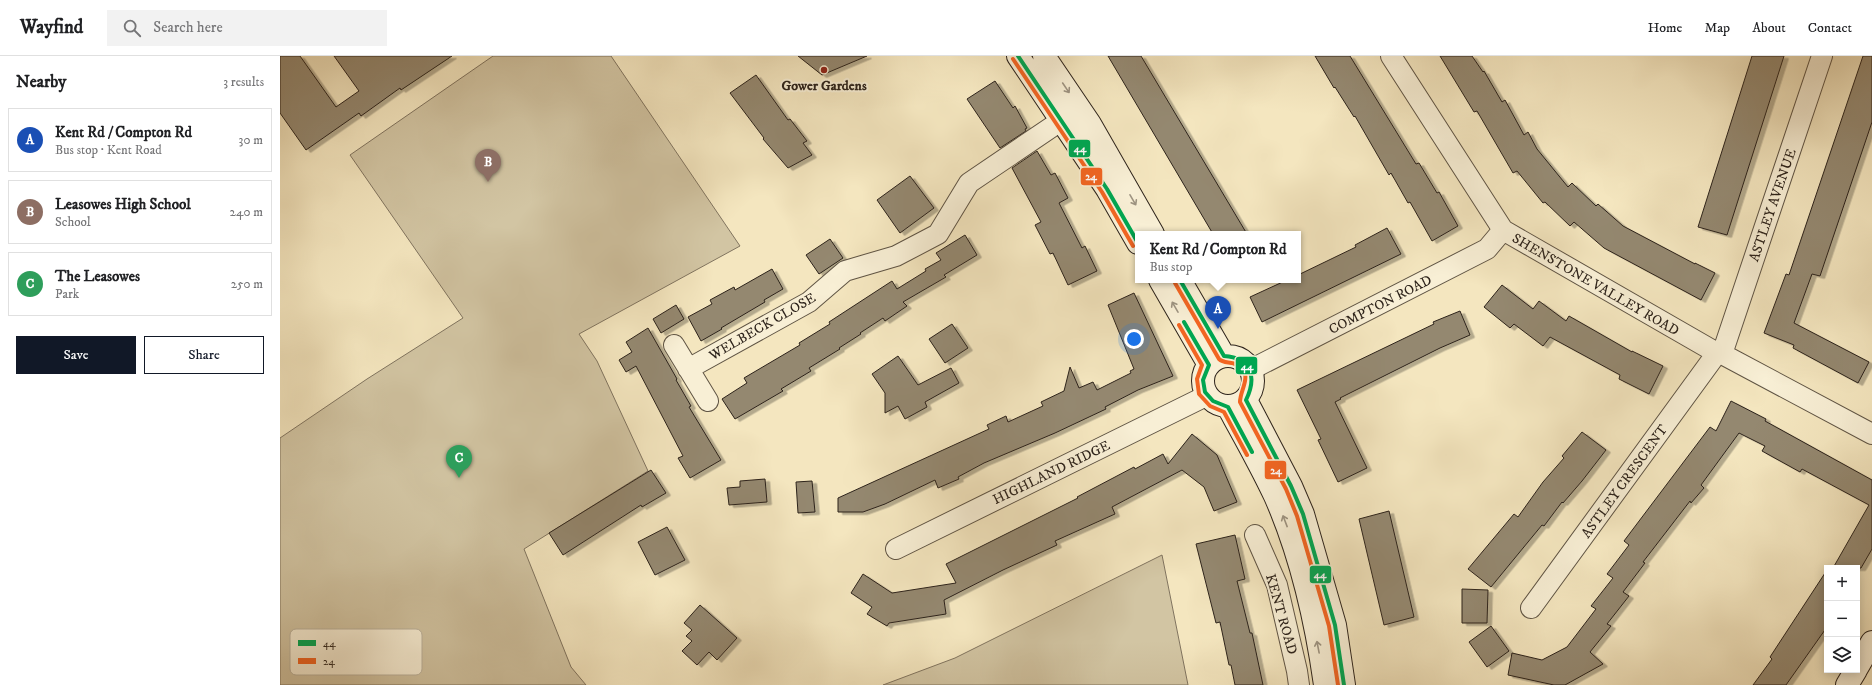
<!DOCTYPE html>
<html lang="en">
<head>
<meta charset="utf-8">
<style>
	:root { --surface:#fff; --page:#f2f2f2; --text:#202124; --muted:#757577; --line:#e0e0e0; --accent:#111827 }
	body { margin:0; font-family:"IM FELL DW Pica",serif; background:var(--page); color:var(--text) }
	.controls { position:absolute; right:12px; bottom:12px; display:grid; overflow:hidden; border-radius:0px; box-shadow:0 2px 10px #0003 }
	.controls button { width:36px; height:36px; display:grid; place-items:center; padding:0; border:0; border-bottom:1px solid var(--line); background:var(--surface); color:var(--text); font:20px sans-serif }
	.you { position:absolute; left:854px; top:283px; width:14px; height:14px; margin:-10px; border:3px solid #fff; border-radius:50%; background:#1a73e8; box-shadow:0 0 0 6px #1a73e833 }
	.badge { display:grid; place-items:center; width:26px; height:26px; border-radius:50%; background:var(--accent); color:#fff; font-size:13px; font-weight:700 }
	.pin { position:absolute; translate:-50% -33px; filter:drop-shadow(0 1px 2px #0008) }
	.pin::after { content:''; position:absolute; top:21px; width:14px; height:12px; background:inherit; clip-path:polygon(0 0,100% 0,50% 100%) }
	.popup { position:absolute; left:855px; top:175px; width:166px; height:52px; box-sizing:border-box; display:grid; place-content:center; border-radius:0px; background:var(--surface); filter:drop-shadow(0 1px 3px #0005); font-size:13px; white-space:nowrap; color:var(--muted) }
	.popup b { font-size:15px; color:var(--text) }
	.popup::after { content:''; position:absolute; left:50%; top:100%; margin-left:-8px; border:8px solid transparent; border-top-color:var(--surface) }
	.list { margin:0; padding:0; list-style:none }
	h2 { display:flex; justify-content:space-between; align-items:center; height:52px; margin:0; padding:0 16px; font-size:17px }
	h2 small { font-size:13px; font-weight:400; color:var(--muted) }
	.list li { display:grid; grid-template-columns:26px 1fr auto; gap:12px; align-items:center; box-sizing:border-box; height:64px; margin:0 8px 8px; padding:0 8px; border:1px solid var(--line); border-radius:0px }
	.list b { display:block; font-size:15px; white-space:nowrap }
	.list p { margin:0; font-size:13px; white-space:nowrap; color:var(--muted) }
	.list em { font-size:13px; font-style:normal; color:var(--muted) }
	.actions { display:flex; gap:8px; padding:12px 16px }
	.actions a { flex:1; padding:9px 0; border:1px solid var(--accent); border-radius:0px; text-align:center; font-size:14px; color:var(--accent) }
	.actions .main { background:var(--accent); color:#fff }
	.icon { flex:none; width:22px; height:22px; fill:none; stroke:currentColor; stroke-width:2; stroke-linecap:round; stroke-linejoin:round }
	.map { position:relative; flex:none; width:1592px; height:629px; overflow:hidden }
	header { display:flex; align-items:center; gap:24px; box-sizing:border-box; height:56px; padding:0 20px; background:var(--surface); border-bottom:1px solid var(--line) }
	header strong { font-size:19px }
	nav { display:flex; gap:22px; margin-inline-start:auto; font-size:14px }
	.search { width:280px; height:36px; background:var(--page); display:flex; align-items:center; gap:10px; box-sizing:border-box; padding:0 14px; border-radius:0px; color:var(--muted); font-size:15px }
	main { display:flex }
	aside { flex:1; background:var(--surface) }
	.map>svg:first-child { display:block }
</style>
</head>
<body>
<header>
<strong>Wayfind</strong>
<div class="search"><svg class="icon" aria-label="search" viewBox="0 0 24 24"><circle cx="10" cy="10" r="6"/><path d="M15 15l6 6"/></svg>Search here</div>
<nav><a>Home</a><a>Map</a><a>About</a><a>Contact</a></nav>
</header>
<main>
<aside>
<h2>Nearby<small>3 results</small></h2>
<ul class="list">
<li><span class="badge" style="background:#1a4fb4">A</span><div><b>Kent Rd / Compton Rd</b><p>Bus stop · Kent Road</p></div><em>30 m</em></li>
<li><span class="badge" style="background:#8d6e63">B</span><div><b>Leasowes High School</b><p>School</p></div><em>240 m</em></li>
<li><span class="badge" style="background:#2e9e5b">C</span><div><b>The Leasowes</b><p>Park</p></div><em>250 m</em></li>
</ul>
<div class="actions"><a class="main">Save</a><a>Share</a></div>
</aside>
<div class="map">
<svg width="1592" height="629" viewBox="0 0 1592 629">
	<defs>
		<filter id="shadow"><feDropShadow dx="4.5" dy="2.5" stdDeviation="0" flood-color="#0004"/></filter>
	</defs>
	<rect width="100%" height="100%" fill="#f4e6bf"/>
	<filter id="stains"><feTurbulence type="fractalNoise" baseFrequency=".005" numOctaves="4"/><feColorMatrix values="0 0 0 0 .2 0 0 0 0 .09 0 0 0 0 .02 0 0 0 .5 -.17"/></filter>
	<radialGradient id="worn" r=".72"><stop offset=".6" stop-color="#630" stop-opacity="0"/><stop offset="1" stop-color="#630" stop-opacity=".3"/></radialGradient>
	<path fill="#d2c5a3" stroke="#80745f" d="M213,0H331L460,190L299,278L317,305L368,415L244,493L291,611L306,629H0V382L87,323L183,262L70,99Z
		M882,499L908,629H603L675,602Z"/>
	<path fill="#948870" stroke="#2d231b" filter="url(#shadow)" d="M0,0H20L56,51L79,35L54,0H172L121,34L120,32L81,60L79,57L26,94L0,57Z
		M518,0H587L542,19Z
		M828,0H861L967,178H933Z
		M1035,0H1070L1136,108L1139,107L1157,137L1159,136L1178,170L1152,185L1130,146L1128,147L1111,117L1109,119L1075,60L1074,61L1055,31L1054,32Z
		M1160,0H1192L1203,16L1204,15L1222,46L1225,44L1244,79L1248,76L1257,93L1288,131L1292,127L1316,150L1318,148L1343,170L1415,208V207L1435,217L1421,244L1324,192L1294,166L1290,170L1265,146L1263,147L1237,115L1233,117L1197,55L1194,56Z
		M1472,0H1504L1447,179L1418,171Z
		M1583,0H1592V66L1540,220L1532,218L1514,267L1589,306L1578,327L1513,292L1514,289L1484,277L1506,218L1509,219Z
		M476,19L508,64L510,63L527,85L523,87L532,99L508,112L483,83L484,82L450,37Z
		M715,25L733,52L735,50L747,72L745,73L746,75L720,92L687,43Z
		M757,95L771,119L775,117L788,142L779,147L802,192L805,190L817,215L788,229L773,197L770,198L755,169L761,166L732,112Z
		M630,120L654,152L620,177L597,144Z
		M1107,172L1121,198L982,266L970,241L1007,224H1018V219L1076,191L1075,189Z
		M685,179L697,199L664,219L666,221L623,246L627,250L605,265L603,262L580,277L581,278L559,292L560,293L529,312L531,315L501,333L503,335L455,363L442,343L467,327L464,322L520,289L519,287L550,268L549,266L612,225L617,233L646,215L645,213L661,204L656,197Z
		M550,183L563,202L539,218L526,199Z
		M492,213L503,233L484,244L485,246L441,272L442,273L421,285L408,261L432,248L430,244L454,231L455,234Z
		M1222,229L1253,253L1259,245L1286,265L1289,260L1352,296V295L1383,310L1369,338L1339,323L1340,319L1270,281L1263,290L1234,268L1230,272L1204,251Z
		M854,237L893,320L858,334L825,351L826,353L775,377L704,407L678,421L679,423L658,432L655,424L605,448L583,456H558V442L709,373L707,369L726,360L728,366L763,350L761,346L784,335L790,311L799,332L813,326L817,334L851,317L850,315L854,313L828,249Z
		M396,249L404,263L381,277L373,263Z
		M1180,255L1190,279L1160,292L1060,342L1061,343L1055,346L1087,412L1058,426L1038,384L1041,383L1017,334L1154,268L1153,266Z
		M672,268L688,292L665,307L649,283Z
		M368,272L397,323L396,324L411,350L409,351L441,404L410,422L398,402L403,400L356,310L346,316L339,304L352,296L346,286Z
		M618,300L638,329L671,312L679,327L645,346L647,351L625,363L618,350L605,357V337L592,318Z
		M1451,345L1486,363L1485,365L1592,424V493L1581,512H1553L1589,449L1522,413L1520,416L1482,395L1485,390L1459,377L1421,429L1424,432L1411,447L1410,445L1363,506L1365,507L1343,536L1349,540L1327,568L1331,570L1310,596L1323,608L1285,629H1274L1228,619L1232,597L1262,604L1287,591L1316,553L1311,550L1333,522L1327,518L1349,489L1344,485L1430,371L1436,375Z
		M1302,376L1326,394L1302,425L1283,447L1282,446L1264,470L1262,469L1211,531L1188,513L1234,458L1238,461L1263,426L1284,402L1282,400Z
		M912,378L937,399L957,446L934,455L924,431L902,414L832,451L835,458L775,485L777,489L723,514L664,544L666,558L609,567L607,570L587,558L592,551L571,537L583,518L612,537L676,527L666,508L798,442L797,441L854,411L855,413L883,398L888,408Z
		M371,414L386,437L362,451L361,449L283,499L269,477Z
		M485,423L487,446L449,449L447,432L460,431V425Z
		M532,425L535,456L518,457L516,426Z
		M1109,455L1134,561L1104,569L1079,463Z
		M387,471L405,504L375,519L358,486Z
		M955,479L965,523L957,525L970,577H972L983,629H955L951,609H949L940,566L936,567L916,488Z
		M1547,514V571L1506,629H1473L1492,603L1490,601Z
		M1182,533L1208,534L1207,567H1182Z
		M420,549L457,582L437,604L429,596L417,609L402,595L412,585L406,580L412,574L404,567Z
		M1211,570L1229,595L1207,611L1189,586Z"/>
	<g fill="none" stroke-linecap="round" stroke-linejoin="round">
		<defs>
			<path id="street" d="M1111,0L1223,174L1437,297L1442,298L1592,378
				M394,289L428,345
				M1442,298L1542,0
				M408,313L529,246L565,215L616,200L658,178L689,127L782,64
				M970,314L1207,193L1223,174
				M975,479L997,529L1017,615L1019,629
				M616,493L926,340
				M1251,552L1437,297"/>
			<path id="secondary" d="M738,0L827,133L858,187
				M764,0L810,68L873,178
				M880,224L929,309
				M900,224L944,300
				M923 325a25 25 0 1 1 50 0a25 25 0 1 1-50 0Z
				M966,344L1011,430L1023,458L1055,569L1064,629
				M948,351C964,380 981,410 995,440C1021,499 1036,565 1045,629
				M1577,612L1592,586
				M1567,629L1576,614"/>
		</defs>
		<use href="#street" stroke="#5f5444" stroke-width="22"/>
		<use href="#secondary" stroke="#2d231b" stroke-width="24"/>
		<use href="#street" stroke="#f8efd5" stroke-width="20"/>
		<use href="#secondary" stroke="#f8efd5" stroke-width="22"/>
		<defs>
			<path id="bus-1" d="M738,0L827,133L858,187
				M900,224L944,300C972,302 977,321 966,344L1011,430L1023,458L1055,569L1064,629
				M904,266L929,309L923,324L925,336L933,345L948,351L972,396"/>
			<path id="bus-2" d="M733,3L822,136L853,190
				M895,227L939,303C944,308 951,305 957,309C974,318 960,333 960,346L1006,433L1017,460L1049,570L1058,629
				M899,269L922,309L917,323L919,338L930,350L944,356L967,399"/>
		</defs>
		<use href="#bus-1" stroke="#f8efd5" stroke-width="7"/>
		<use href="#bus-2" stroke="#f8efd5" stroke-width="7"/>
		<use href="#bus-1" stroke="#00a651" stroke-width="4"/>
		<use href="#bus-2" stroke="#f26522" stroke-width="4"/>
	</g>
	<defs><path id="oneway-shaft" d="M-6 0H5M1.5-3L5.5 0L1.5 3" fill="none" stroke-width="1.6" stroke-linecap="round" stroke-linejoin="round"/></defs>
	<g stroke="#9d9381">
		<use href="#oneway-shaft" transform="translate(786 32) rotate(56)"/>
		<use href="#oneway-shaft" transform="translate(853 144) rotate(60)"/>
		<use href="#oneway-shaft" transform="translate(895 251) rotate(-120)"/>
		<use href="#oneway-shaft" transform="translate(1005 465) rotate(-111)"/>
		<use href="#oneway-shaft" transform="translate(1038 591) rotate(-101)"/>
	</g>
	<circle fill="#8f2418" stroke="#f8efd5" stroke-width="1.5" cx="544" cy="14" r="4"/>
	<g text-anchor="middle" stroke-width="4" stroke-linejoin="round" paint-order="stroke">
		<g font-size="14" font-weight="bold" fill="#2d231b" stroke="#f8efd5">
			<text x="544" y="34">Gower Gardens</text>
		</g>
		<g font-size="14" fill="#2d231b" stroke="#f8efd5">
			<text transform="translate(1492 149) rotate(-71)" y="5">ASTLEY AVENUE</text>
			<text transform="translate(1316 228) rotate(30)" y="5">SHENSTONE VALLEY ROAD</text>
			<text transform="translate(1100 248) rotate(-27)" y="5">COMPTON ROAD</text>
			<text transform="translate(482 270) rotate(-30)" y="5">WELBECK CLOSE</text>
			<text transform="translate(771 416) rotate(-26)" y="5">HIGHLAND RIDGE</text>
			<text transform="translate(1344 425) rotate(-54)" y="5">ASTLEY CRESCENT</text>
			<text transform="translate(1002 558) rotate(74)" y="5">KENT ROAD</text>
		</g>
	</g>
	<rect x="10" y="573" width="132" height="46" rx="6" fill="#f8efd5" stroke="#bbb29d" stroke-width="1"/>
	<rect x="18" y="584" width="18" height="6" fill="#00a651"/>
	<rect x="18" y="602" width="18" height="6" fill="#f26522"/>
	<g font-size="11" fill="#2d231b">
		<text x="43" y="591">44</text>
		<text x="43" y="609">24</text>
	</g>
	<g stroke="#f8efd5" stroke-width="1.5">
		<rect x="788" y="83" width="23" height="19" rx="4" fill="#00a651"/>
		<rect x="800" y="111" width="23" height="19" rx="4" fill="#f26522"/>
		<rect x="955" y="300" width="23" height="19" rx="4" fill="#00a651"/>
		<rect x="984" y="404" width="23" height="20" rx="4" fill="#f26522"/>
		<rect x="1029" y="509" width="23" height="19" rx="4" fill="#00a651"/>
	</g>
	<g font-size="11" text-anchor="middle" font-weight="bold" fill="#fff">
		<text x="800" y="96">44</text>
		<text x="811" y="124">24</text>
		<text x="967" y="314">44</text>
		<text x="996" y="418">24</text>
		<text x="1040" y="522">44</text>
	</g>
	<rect width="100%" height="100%" filter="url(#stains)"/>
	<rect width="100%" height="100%" fill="url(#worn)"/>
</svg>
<div class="controls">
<button>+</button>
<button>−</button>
<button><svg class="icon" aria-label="layers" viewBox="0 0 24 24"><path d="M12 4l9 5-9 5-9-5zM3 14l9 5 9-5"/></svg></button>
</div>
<div class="you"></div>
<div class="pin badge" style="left:938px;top:273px;background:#1a4fb4">A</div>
<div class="popup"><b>Kent Rd / Compton Rd</b>Bus stop</div>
<div class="pin badge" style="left:208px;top:126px;background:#8d6e63">B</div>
<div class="pin badge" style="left:179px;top:422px;background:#2e9e5b">C</div>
</div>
</main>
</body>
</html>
